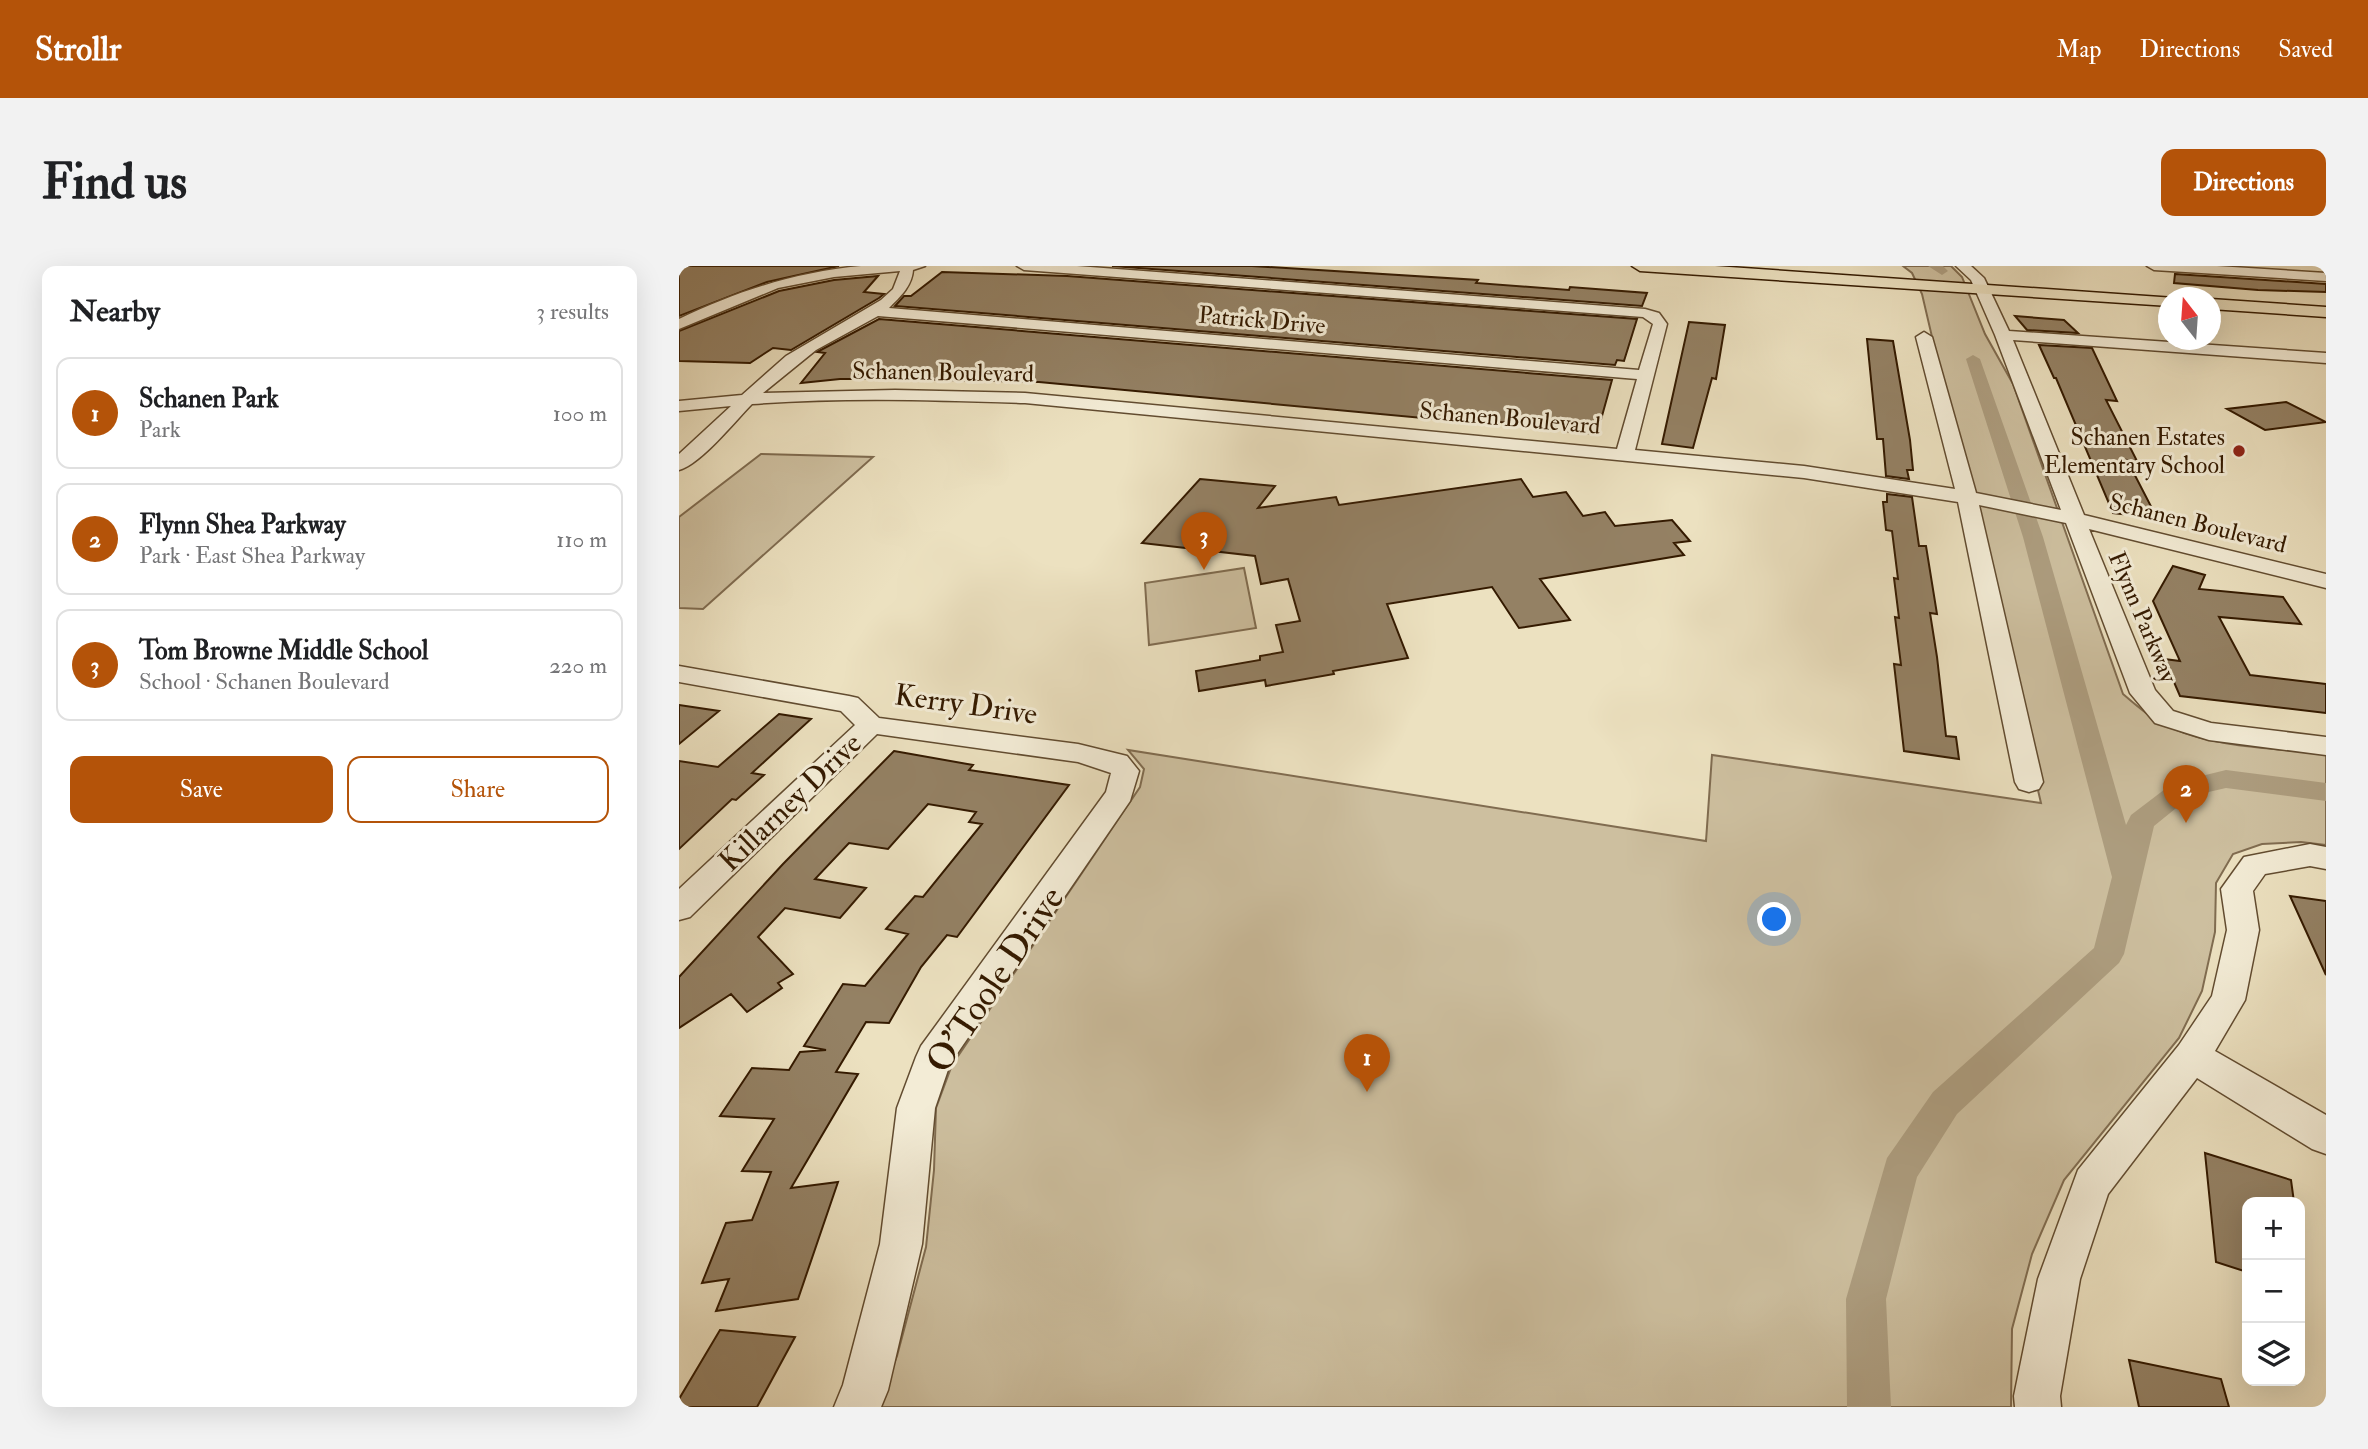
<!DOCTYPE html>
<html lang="en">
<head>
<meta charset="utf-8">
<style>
	:root { --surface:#fff; --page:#f2f2f2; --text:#202124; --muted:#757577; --line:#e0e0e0; --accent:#b45309 }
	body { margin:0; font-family:"IM FELL Double Pica",serif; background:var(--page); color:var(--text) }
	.controls { position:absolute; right:21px; bottom:21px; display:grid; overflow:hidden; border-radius:14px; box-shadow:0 7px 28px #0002 }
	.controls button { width:63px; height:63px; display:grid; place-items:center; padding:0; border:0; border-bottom:2px solid var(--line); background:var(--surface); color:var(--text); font:35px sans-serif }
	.compass { position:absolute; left:1479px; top:21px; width:63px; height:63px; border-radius:50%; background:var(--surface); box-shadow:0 7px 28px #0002; rotate:343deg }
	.you { position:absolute; left:1096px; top:654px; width:24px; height:24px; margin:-18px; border:5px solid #fff; border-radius:50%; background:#1a73e8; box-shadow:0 0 0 10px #1a73e833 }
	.badge { display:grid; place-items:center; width:46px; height:46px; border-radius:50%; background:var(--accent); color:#fff; font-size:23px; font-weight:700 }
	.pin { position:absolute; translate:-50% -58px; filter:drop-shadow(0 2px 4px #0008) }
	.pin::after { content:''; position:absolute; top:37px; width:24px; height:21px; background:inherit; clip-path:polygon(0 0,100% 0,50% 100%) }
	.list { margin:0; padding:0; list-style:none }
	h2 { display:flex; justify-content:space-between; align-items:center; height:91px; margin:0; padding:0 28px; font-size:30px }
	h2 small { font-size:23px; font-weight:400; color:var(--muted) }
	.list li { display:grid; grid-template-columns:46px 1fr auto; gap:21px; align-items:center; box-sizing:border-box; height:112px; margin:0 14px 14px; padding:0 14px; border:2px solid var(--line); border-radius:14px }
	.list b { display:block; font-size:26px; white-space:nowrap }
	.list p { margin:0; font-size:23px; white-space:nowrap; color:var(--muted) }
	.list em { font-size:23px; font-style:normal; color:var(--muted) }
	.actions { display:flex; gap:14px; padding:21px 28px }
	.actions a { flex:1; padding:16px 0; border:2px solid var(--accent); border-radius:14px; text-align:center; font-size:24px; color:var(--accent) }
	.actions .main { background:var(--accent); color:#fff }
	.icon { flex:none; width:38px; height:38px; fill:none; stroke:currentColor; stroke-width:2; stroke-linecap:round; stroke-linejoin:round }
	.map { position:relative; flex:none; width:1647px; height:1141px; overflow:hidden; border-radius:14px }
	header { display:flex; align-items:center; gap:42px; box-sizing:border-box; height:98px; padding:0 35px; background:var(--accent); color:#fff }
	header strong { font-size:33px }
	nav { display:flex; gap:38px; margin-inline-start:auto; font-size:24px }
	.intro { display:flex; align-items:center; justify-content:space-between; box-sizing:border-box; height:168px; padding:0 42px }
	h1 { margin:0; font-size:49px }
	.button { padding:18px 32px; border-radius:14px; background:var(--accent); color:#fff; font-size:24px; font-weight:700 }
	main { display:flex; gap:42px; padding:0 42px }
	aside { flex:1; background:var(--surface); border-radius:14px; box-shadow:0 7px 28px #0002 }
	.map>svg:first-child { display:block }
</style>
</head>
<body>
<header>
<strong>Strollr</strong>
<nav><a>Map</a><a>Directions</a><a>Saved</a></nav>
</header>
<div class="intro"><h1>Find us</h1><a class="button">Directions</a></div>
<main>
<aside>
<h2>Nearby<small>3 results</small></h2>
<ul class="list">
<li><span class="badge">1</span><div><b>Schanen Park</b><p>Park</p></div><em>100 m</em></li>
<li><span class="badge">2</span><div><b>Flynn Shea Parkway</b><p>Park · East Shea Parkway</p></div><em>110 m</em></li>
<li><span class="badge">3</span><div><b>Tom Browne Middle School</b><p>School · Schanen Boulevard</p></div><em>220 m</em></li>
</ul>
<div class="actions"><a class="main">Save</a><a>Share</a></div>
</aside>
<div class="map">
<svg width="1647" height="1141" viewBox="0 0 1647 1141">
	<rect width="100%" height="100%" fill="#ece1c0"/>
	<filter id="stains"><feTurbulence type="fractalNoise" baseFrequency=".00286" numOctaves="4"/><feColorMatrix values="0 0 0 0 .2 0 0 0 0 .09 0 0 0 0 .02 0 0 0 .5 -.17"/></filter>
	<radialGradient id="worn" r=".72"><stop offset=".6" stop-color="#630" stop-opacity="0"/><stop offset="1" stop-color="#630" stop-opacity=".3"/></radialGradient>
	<path fill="#cdbf9f" stroke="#806c50" stroke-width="2" d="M1224,0H1272L1283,11L1306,68L1334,118L1444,428C1459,441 1474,454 1493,462C1537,482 1599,482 1647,488V579L1622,576L1583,578L1554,588L1537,617L1536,666L1523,725L1500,772L1385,914L1353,988L1333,1063L1332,1141H198L218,1090L247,981L255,904L257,842L273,799L461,521L465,503L449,484L1027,575L1033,489L1362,537L1243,28L1233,7Z
		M82,188L194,191L24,343L0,342V251Z
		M565,302L577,362L470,379L466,317Z"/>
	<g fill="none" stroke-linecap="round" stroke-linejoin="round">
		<path fill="#ad9d7f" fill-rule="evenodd" d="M1249,0H1264L1269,5L1263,9Z
			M1294,89L1301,93L1364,271L1447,559L1452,549L1494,517L1547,504L1647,517V535L1547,522L1512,530L1475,560L1445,688L1440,697L1278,848L1238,911L1207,1033L1212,1141H1168L1167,1033L1208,892L1254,826L1415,682L1433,611L1344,271L1287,93Z"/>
	</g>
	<path fill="#948164" stroke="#341a00" stroke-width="2" d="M0,0H160L88,16L0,50Z
		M433,0H573L799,14L797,17L890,24L891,21L968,27L963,40Z
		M263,6L388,10L958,53L945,95L938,94L936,99L216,40L225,30H232Z
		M1496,8L1647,18V26L1579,24L1495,17Z
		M199,10L185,26L205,28L200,32L112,84L94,82L71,97L0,95V65L100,25L155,14Z
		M1336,50L1385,54L1399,67L1348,64Z
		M200,53L933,114L918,168L885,165L886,162L810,155L808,158L360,116L218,113H161L122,117L146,87L138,86Z
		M1010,56L1046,59L1037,113L1033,112L1014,182L983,178Z
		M1188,73L1214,75L1231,174L1234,204H1228L1230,213L1207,210L1204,173H1198Z
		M1360,79L1413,82L1438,135L1427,134L1458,195L1448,194L1478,252L1434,247L1377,112H1375Z
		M1607,136L1647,156L1586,164L1548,143Z
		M521,213L596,220L579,242L657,231L660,239L842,213L854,231L887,226L904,250L926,246L936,260L993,254L1011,275L995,277L1005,289L861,313L891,354L840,362L813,321L708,338L729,392L654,405L655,408L587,420L586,414L520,425L517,405L581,394V390L604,386L597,359L621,355L609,313L582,318L576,290L463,277Z
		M1208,228L1233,231L1240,280H1247L1258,348L1251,347L1258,391L1267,470L1277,471L1280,493L1225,485L1215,398L1222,399L1216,351L1220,352L1215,312L1219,313L1213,265L1207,264L1204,236H1208Z
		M1494,300L1526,309L1520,323L1604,331L1622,358L1540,351L1571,409L1647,418V447L1501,430L1485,393L1501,395L1474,335Z
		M0,439L40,445L0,478Z
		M100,448L132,453L73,507L85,509L57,534L53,533L0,583V495L39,501Z
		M215,485L294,499L290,504L390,519L278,671L268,669L242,701L210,757L187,756L157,806L179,808L112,922L159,916L119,1033L37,1045L50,1013L23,1017L47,957L73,954L92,906L63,905L95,853L41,850L73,802L110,804L121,786L147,784L125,780L164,718L186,720L229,668L207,663L236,630L244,631L303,558L290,556L297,546L249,538L209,583L170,577L136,613L187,622L161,652L106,642L79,671L114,708L99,717L103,722L68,746L52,728L0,762V711L104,598Z
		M1611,630L1647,635V709Z
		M1526,887L1612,914L1615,936H1568V1006L1537,996Z
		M41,1064L116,1071L78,1141H0V1133Z
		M1450,1094L1542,1113L1550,1141H1460Z"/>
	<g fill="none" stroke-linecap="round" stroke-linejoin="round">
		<defs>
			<path id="minor" d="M182,0H246L234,4C233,20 221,31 210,42L960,104L974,58L964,51L345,4L338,0H398L966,43L980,47L988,58L956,184L1125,200L1276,223L1237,71L1245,66L1253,71L1297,227L1382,244L1316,69L1292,14L1277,0H1292L1305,12L1330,65L1647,87V97L1334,74L1405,249L1647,308V322L1410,263L1476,424L1494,445L1532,457L1647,471V489L1530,474L1476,457L1451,427L1387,257L1300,239L1364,516L1360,523L1350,526L1340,523L1336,516L1279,236L1125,212L346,137C255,134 164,131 73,138C56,155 22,198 0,204V188L52,140L0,145V135L63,129L107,90L202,34L214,23L221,5L155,11L99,22L0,63V53C58,25 117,6 182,0ZM199,50L958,113L938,183L346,127L216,124L84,127L137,84Z
				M1468,0H1538L1647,7V15L1475,4Z
				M0,400L170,430L179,432L200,452L399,478L448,490L460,505L451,535L271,798L256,842L243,978L209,1124L202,1141H155L164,1119L201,978L218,842L237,791L242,780L427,526L432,507L399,496L198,468L11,651L0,654V623L176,459L162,445L0,416Z
				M1631,578L1647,581V603L1631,600L1586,608L1574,625L1580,664L1566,734L1536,785L1647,849V888L1633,883L1518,812L1429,928L1401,1013L1381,1130L1382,1141H1336L1335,1130L1359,1013L1399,904L1500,779L1533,730L1548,664L1542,623L1565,591Z"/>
			<path id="major" d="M953,0H1036L1496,32H1490V40L961,5Z
				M1532,33L1647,41V51L1532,43Z"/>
		</defs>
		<use href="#minor" stroke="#624c30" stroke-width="3"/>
		<use href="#major" stroke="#341a00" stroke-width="3"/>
		<use href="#minor" fill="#f3ecd6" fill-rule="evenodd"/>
		<use href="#major" fill="#ece1c0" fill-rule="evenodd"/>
	</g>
	<circle fill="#8f2418" stroke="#f3ecd6" stroke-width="2.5" cx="1560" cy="185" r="7"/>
	<g text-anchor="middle" stroke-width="6" stroke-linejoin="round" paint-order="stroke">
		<g font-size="24" fill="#341a00" stroke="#f3ecd6">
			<text transform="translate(583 54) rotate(5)" y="8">Patrick Drive</text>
			<text transform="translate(264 106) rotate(1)" y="8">Schanen Boulevard</text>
			<text transform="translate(831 152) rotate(5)" y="8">Schanen Boulevard</text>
			<text transform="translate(1519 257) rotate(14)" y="8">Schanen Boulevard</text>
			<text transform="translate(1464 351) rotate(67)" y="8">Flynn Parkway</text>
		</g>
		<g font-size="24" fill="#341a00" stroke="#f3ecd6" text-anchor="end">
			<text x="1546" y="179">Schanen Estates<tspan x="1546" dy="28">Elementary School</tspan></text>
		</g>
		<g font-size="30" fill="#341a00" stroke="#f3ecd6">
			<text transform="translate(287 438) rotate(8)" y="10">Kerry Drive</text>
			<text transform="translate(111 536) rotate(-44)" y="10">Killarney Drive</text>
		</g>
		<g font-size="37" fill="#341a00" stroke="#f3ecd6">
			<text transform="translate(315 713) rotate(-56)" y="13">O'Toole Drive</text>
		</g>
	</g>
	<rect width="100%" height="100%" filter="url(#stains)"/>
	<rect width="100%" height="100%" fill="url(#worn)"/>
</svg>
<div class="controls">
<button>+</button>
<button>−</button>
<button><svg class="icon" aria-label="layers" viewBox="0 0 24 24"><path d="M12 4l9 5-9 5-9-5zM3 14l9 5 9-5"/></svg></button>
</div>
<svg class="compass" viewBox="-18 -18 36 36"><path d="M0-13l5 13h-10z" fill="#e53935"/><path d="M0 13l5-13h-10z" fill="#757577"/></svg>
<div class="you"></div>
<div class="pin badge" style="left:688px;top:826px">1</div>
<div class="pin badge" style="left:1507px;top:557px">2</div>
<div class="pin badge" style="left:525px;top:304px">3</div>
</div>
</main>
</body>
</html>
